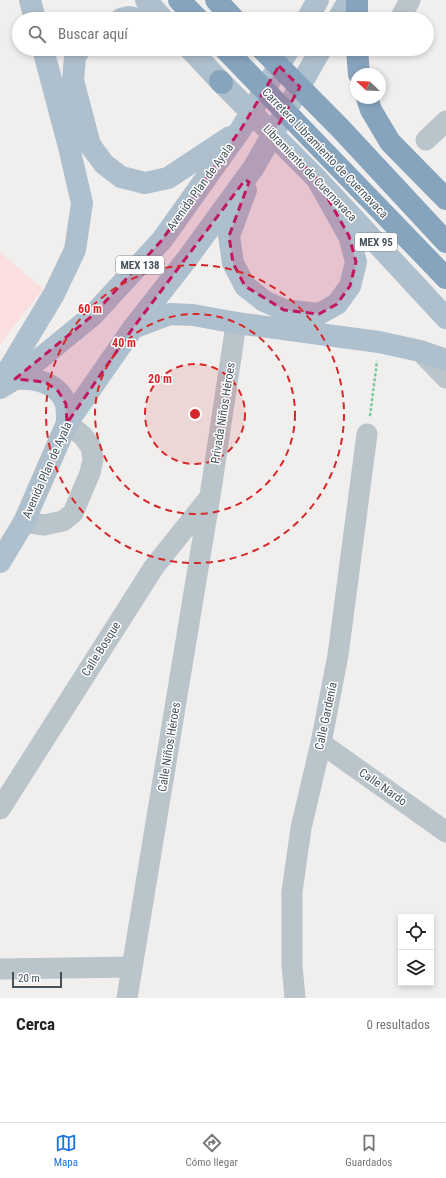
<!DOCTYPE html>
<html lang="es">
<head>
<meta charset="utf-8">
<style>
	:root { --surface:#fff; --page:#f2f2f2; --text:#222; --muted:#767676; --line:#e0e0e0; --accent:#1a73e8 }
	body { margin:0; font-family:"Roboto Condensed",sans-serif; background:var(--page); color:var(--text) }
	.controls { position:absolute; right:12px; bottom:12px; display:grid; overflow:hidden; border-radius:0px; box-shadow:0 2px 6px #0003 }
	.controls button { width:36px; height:36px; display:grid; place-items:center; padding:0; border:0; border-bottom:1px solid var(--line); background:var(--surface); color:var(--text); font:20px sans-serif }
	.compass { position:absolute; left:350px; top:68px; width:36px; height:36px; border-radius:50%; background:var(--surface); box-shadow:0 2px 6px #0003; rotate:293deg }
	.scale { position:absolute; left:12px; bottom:10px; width:50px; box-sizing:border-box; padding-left:4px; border:2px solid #46535c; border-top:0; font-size:11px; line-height:14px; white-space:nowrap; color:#46535c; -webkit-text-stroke:3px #fff; paint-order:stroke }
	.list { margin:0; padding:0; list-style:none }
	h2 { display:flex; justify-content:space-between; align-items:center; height:52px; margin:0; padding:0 16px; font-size:17px }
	h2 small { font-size:13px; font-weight:400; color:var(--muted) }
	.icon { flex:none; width:22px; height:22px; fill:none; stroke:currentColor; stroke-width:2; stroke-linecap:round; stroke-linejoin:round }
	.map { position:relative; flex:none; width:446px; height:998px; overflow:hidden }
	.search { position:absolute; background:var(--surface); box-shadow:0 2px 6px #0003; left:12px; right:12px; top:12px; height:44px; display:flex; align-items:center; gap:10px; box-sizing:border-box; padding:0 14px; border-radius:22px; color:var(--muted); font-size:15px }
	.sheet { height:124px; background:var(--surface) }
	nav { display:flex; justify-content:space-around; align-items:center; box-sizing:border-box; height:56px; border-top:1px solid var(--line); background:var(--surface); font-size:11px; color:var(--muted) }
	nav a { display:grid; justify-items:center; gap:2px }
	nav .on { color:var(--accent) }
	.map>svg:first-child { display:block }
</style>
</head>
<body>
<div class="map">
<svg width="446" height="998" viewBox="0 0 446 998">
	<rect width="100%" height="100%" fill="#f1eeee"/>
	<path fill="#fbdfde" d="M0,252L43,289L0,344Z"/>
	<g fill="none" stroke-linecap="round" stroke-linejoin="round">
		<path stroke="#75cc9b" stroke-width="2.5" stroke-dasharray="3 2" stroke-linecap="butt" d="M370,416L377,361"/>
		<path stroke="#bac4cb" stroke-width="21" d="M400,19L410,0
			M426,140L446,121
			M420,351L446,378
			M24,522L44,525L63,521L73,513L90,473L93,459L91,447L83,436L67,423
			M321,743L446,832
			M0,809L154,567L209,498
			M0,969L132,967
			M127,998L210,496L235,331
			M295,998L292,965V892L301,828L321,743L338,655L367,434"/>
		<path stroke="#aec0cd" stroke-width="22" d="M30,0L35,19
			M146,0L163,19
			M121,19L129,17L140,19
			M307,19L318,0
			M338,19L349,0
			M80,49L75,57L73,80L90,145L104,164L121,177L145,183L168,178L230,137
			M190,49L220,81
			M222,83L317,179L446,318
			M246,190L229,236L233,263L245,286L264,301L284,310L319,314L337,304L350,286L356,262L349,236L317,179
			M133,328L170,314L193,315L237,323L379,342L420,351L446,360
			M15,379C35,378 58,382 66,404C67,409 67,417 67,423
			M0,384L54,294L75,250L82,203L69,147L43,49
			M0,388L15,379L92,316L162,240L241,129L289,49
			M0,562L24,522L67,423L133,328L187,259L254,167L321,49"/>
		<path stroke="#86a4bd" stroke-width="22" d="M179,0L198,19
			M216,0L234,19
			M357,19V0
			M225,49L446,278
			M262,49L341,129L446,242
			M357,49L359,74
			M220,81L222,83
			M367,98L371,110L390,142L446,199"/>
	</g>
	<path fill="#c2185b" fill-opacity="0.2" stroke="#c2185b" stroke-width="3" stroke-dasharray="8 5" stroke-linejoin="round" d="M279,66L300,87L273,134L317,179L349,236L356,262L350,286L337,304L319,314L284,310L245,286L233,263L229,236L249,182L245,180L133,328L67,423L66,404L58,391L45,382L15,379L92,316L162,240L241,129Z"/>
	<circle cx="195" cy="414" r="50" fill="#d62828" fill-opacity=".12"/>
	<g fill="none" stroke="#d62828" stroke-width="2" stroke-dasharray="7 5">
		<circle cx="195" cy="414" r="50"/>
		<circle cx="195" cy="414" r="100"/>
		<circle cx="195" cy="414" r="149"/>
	</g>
	<g text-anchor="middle" stroke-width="3" stroke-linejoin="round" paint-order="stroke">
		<g fill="#fff" stroke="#7e878d" stroke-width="1">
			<rect x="355" y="233" width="42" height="18" rx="3"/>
			<rect x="116" y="256" width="48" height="18" rx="3"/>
		</g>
		<g font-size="11" font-weight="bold" fill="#46535c">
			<text x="376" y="246">MEX 95</text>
			<text x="140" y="269">MEX 138</text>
		</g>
		<g font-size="12" fill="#46535c" stroke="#fff">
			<text transform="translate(325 153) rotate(46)" y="4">Carretera Libramiento de Cuernavaca</text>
			<text transform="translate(310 173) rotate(46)" y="4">Libramiento de Cuernavaca</text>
			<text transform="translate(200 187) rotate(-54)" y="4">Avenida Plan de Ayala</text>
			<text transform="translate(223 413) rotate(-81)" y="4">Privada Niños Héroes</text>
			<text transform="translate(47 470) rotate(-66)" y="4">Avenida Plan de Ayala</text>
			<text transform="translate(101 649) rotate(-58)" y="4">Calle Bosque</text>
			<text transform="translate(326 716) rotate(-78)" y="4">Calle Gardenía</text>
			<text transform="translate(169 747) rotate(-81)" y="4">Calle Niños Héroes</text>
			<text transform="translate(383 787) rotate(35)" y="4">Calle Nardo</text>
		</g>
	</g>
	<circle cx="195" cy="414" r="6" fill="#d62828" stroke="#fff" stroke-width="2"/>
	<g font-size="12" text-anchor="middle" font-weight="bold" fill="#d62828" stroke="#fff" stroke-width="3" stroke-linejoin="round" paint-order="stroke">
		<text x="90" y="313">60 m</text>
		<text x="124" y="347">40 m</text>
		<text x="160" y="383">20 m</text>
	</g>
</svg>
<div class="controls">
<button><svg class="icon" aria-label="locate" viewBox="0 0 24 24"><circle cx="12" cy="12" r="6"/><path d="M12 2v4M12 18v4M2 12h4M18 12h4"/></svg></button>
<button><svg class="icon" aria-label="layers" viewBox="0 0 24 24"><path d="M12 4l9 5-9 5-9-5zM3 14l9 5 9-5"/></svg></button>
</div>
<svg class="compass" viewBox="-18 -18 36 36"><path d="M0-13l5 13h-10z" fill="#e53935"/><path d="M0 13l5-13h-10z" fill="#767676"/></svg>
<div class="scale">20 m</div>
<div class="search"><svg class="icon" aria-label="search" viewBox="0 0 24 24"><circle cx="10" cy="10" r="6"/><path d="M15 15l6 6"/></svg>Buscar aquí</div>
</div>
<section class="sheet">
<h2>Cerca<small>0 resultados</small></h2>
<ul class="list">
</ul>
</section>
<nav>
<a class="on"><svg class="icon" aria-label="map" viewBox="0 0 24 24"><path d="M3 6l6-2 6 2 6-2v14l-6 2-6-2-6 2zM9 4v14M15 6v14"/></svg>Mapa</a>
<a><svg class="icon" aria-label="directions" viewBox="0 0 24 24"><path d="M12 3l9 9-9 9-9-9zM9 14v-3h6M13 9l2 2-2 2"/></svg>Cómo llegar</a>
<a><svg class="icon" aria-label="saved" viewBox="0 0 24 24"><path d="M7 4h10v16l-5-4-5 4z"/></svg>Guardados</a>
</nav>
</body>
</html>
